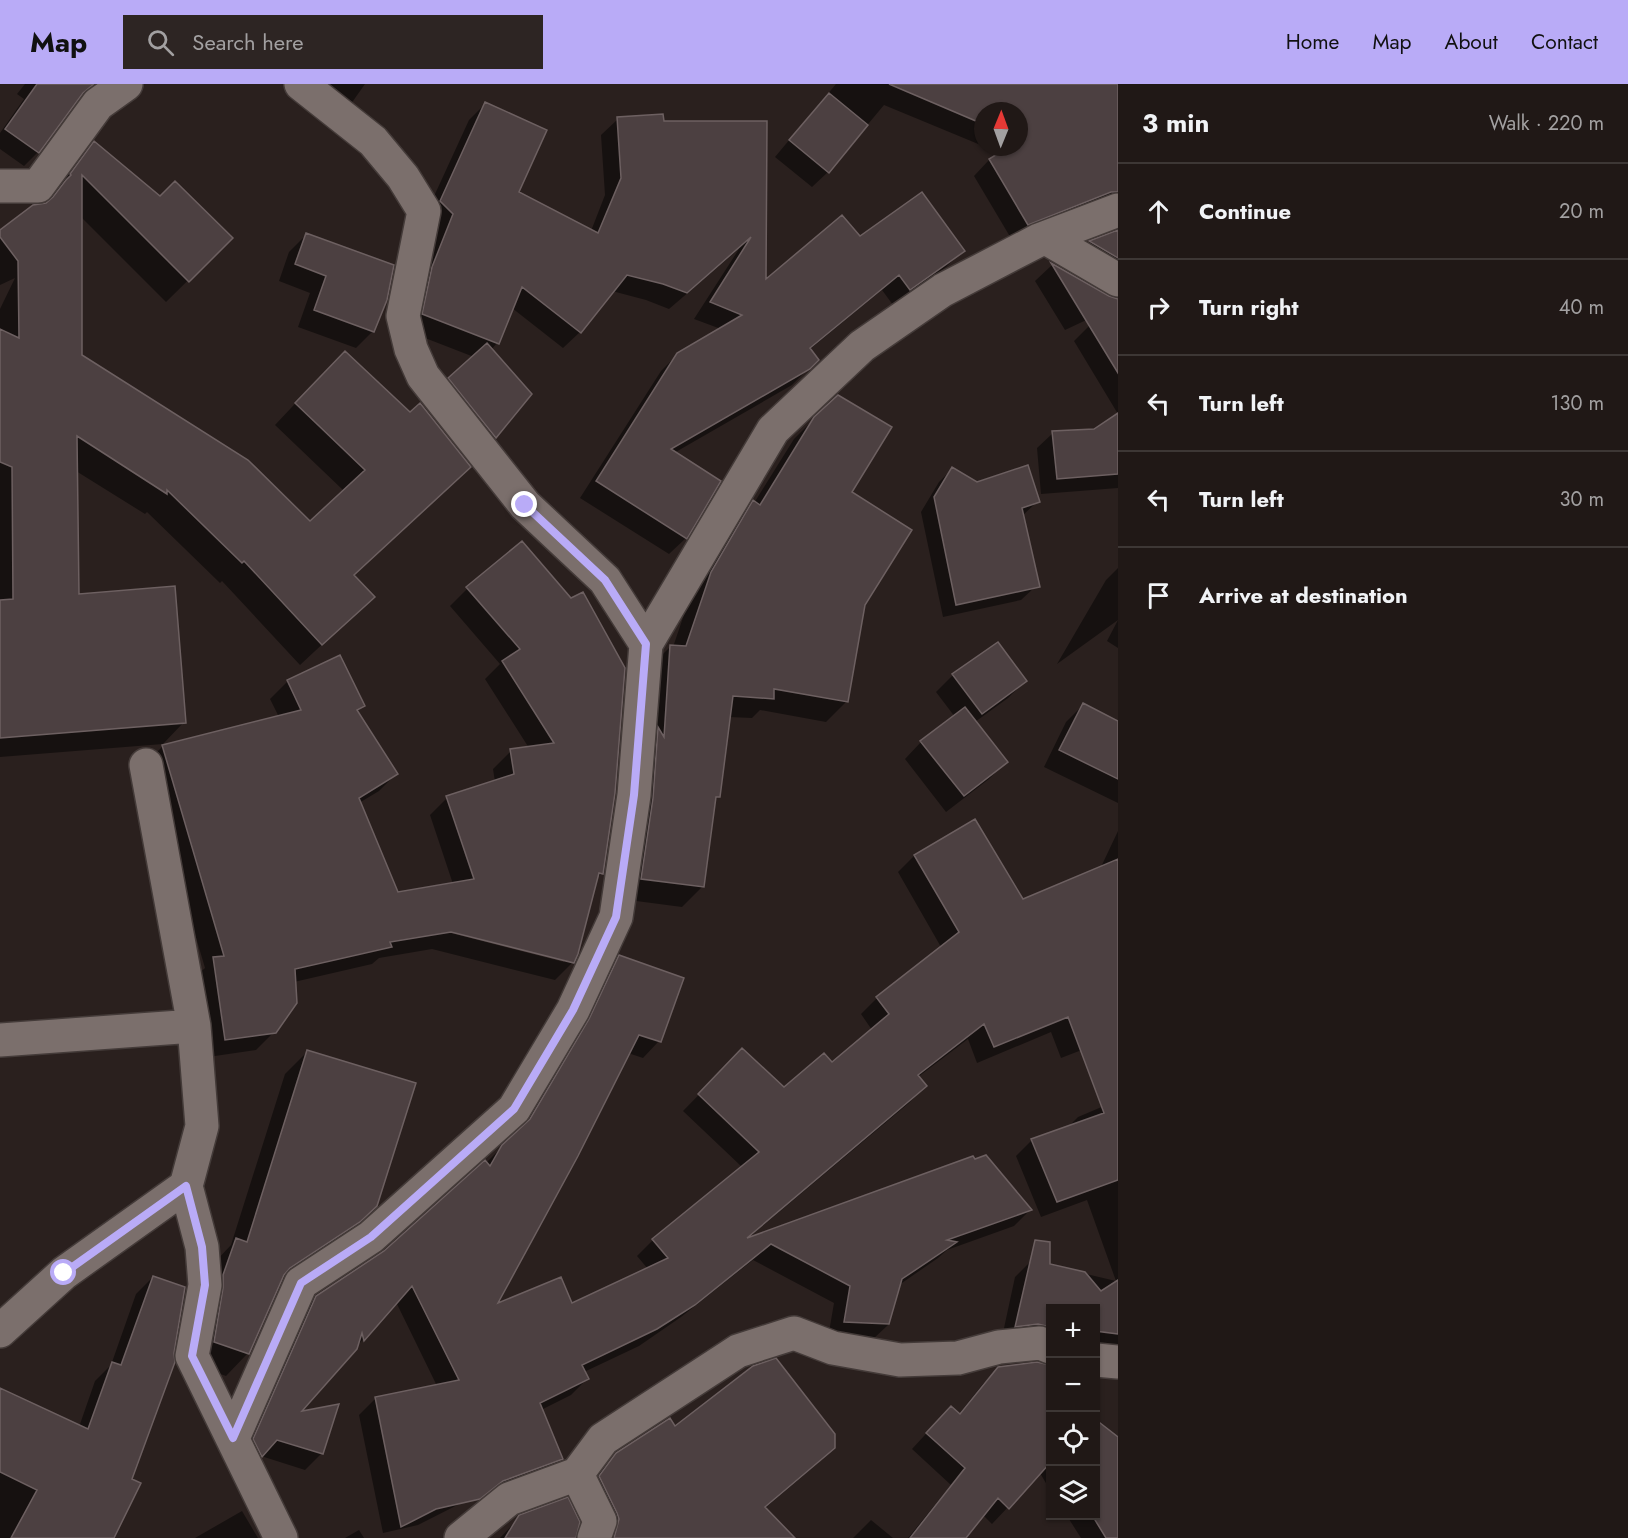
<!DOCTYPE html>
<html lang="en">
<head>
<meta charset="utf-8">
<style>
	:root { --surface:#201816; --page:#2d2523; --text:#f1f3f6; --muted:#a2a0a1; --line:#3d3735; --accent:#b9abf7 }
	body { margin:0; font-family:Jost,sans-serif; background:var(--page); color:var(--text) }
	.controls { position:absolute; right:18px; bottom:18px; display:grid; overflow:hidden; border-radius:0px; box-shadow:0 2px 4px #0004 }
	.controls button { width:54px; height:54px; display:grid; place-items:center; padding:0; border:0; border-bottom:2px solid var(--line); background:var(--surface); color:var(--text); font:30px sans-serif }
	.compass { position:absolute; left:974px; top:18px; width:54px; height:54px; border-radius:50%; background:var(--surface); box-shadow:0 2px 4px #0004; rotate:1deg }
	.stop { position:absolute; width:18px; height:18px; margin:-14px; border:4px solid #b9abf7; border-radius:50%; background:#fff }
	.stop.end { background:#b9abf7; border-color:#fff; box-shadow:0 2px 6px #0008 }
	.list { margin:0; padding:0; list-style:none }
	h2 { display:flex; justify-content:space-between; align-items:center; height:78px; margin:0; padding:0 24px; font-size:26px }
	h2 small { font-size:20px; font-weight:400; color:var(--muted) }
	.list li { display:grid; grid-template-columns:39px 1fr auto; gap:18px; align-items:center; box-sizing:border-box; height:96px; padding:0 24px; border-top:2px solid var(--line) }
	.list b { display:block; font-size:22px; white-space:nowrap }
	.list em { font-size:20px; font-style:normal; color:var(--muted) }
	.icon { flex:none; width:33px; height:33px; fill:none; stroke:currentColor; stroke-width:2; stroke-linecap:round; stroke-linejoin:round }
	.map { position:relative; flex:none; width:1118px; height:1454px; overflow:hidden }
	header { display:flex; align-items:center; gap:36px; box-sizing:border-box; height:84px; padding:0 30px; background:var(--accent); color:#111 }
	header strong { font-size:28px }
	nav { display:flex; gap:33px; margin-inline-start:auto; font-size:21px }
	.search { width:420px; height:54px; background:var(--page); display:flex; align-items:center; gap:15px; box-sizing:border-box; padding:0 21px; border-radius:0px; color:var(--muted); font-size:22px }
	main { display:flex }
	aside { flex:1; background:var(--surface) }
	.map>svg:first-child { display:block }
</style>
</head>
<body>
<header>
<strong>Map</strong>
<div class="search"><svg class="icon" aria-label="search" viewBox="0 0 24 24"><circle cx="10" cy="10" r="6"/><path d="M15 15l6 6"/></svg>Search here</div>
<nav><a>Home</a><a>Map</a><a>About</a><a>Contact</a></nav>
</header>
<main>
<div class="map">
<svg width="1118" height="1454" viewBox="0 0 1118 1454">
	<rect width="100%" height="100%" fill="#2a201e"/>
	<path fill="#0007" fill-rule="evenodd" d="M25,0H97L76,16L38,68L24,82L0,65V49L24,15L17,10Z
		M291,0H365L353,17L336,34Z
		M836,0H1118V133L1012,156L974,92L989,76L1000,70L984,63H1019V27H983V62L884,21L828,88L812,103L775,73Z
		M485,20L517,108L591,147L605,111L601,51L618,35L662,38L765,39L764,198L859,154L963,166L946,183L893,221L882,206L809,266L817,276L792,301L674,369L686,454L669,470L580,414L661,287L678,270L721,245L694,235L739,165L669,225L646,216L612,207L580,248L563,264L512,224L497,259L491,266L530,310L495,353L478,370L432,312L474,273L407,247L416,201L437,147L424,134L469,36Z
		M94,59L160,114L231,154L166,218L80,132V272L310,439L344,407L275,341L323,290L410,330L353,492L373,513L300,581L222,497L220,499L147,428L145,430L76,387L77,512L184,638L163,660L0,673V225L15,194L0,201V148L43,121L51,113L50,112L73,80Z
		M1118,148V202L1074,174L1090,158Z
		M306,151L373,247L356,264L298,243L310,209L279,197L289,168Z
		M1052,181L1108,214L1097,231L1065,246L1035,197Z
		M1089,242L1118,244V330L1074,257Z
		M1118,331V404L1041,410L1037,364L1053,349L1095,346Z
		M815,334L850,409L864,521L847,617L826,638L760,626L752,634L729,633L719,712L714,717L703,802L682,823L621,815L650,583L670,563H673L691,510L733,439L753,418L754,419L794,355Z
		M952,385L976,400L1038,417L1022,432L1035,503L1021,516L943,533L921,428L939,398Z
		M521,459L602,789L596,795L573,878L555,896L432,865L379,874L372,880L294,898L274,948L256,966L208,973L196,892L205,884L145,680L162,663L279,633L270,615L288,597L363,622L357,628L396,690L379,707L359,719L397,810L453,800L430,731L447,714L495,698L493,685L511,667L529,664L485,595L500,580L450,522L467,505ZM444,844L564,875V878L443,847Z
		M1118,484V564L1107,557L1118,536L1057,580L1106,496Z
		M953,591L1025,597L1008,614L975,638L1006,678L989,695L946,728L905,675L921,658L955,633L936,608Z
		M1083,621L1118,638V719L1044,683L1066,638Z
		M1118,747V952L1061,974L1051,948L977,979L968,955L918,993L925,1002L909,1019L747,1155L1030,1126L1014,1142L947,1166L938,1174L899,1201L888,1241L871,1257L828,1254L834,1219L753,1176L681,1233L639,1262L584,1288L587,1295L571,1311L541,1326L561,1375L544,1391L484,1414L479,1417L483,1408L418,1441L383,1449L359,1331L376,1314L437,1302L396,1218L298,1329L337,1322L321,1370L305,1386L261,1372L245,1388L237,1372L300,1230L317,1213L384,1168L486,1079L515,1050L573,954L603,889L620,872L659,957L643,974L628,969L495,1222H572L648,1185L637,1172L653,1156L742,1083L683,1027L726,983L784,1005L832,980L872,946L861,930L877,914L941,863L898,788L914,772L1023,817L1100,785Z
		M307,968L376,1122L335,1160L280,1197L248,1269L226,1292L192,1280L214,1179L231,1161L285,990Z
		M1118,1016V1268L1096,1265V1224H1050V1258H1001L1015,1193L1031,1177L1116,1197L1087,1116L1041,1133L1016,1072L1032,1056L1068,1043L1078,1033Z
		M153,1193L109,1454H0V1306L79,1343L95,1297L111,1281L136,1210Z
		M998,1284L1043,1296L1050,1302V1406L1040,1389L992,1440L983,1431L964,1454H908L951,1401L912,1365L935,1340L958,1331L982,1301Z
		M674,1344L834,1363L817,1380L764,1425L630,1454L595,1414L584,1409L600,1387L617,1370Z
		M242,1427L258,1454H195Z
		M1067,1432H1096L1118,1454H1081Z
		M520,1433L573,1454H500Z
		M871,1436L893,1454H853Z
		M359,1446L364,1454H345Z"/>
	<path fill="#4c4041" stroke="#6d6061" stroke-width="1.5" d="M37,0H94L83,9L39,69L5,45Z
		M889,0H1118V108H1111L1028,141L989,75L1009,63H1019V57L1021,56L1019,55V27H983V40Z
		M829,9L868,41L829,89L789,56Z
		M485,18L547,46L519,108L598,149L621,94L617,33L663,30L664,37H767L766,195L842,131L860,152L922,108L965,167L910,206L899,191L810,264L819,276L810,285L671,365L721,397L687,455L596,397L677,269L742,231L710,218L751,153L687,209L663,200L627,191L581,249L522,203L499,260L422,230L432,183L453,130L440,117Z
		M94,57L160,112L175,97L233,154L189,198L82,91V271L248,376L310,437L365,386L295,319L345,267L410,328L420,319L471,383L354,491L375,513L322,561L244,477L242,479L167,406V410L77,352L79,510L175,502L186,639L0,654V516L13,515L12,383L0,378V245L19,254L18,177L0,153V146L33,121L46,119L53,113L66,96L71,91L70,90Z
		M1118,146V174L1089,157Z
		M306,149L394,181L387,216L374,248L314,226L326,192L295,180Z
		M1051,179L1109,212L1118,215V289Z
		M487,259L532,310L496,354L448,294Z
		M838,311L892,343L852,408L912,446L865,521L848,618L774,605V615L733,612L720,713H716L704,803L641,795L653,714L658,643L664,653L670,561L686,562L711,488L753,416L760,421L814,333Z
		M1118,329V390L1057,395L1052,347L1094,345Z
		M1028,381L1040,418L1022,424L1040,503L956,521L934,413L952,383L977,398Z
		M522,457L571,514L583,508L625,584L615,709L603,790L599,789L578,870L574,879L451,848L390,858L392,863L295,885L297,919L276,949L225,956L213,873L224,872L162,661L301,626L287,596L340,571L365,622L357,626L398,690L359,714L398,808L474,795L446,712L514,690L510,665L554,659L502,577L520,565L466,503Z
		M998,558L1027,597L982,630L952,590Z
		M1083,619L1118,637V695L1059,666Z
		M965,623L1008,678L964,712L920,657Z
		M975,735L1023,815L1118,775V1096L1057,1118L1031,1055L1104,1029L1068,933L994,963L984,940L918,991L927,1002L747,1154L973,1072L975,1075L986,1071L1032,1126L947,1156L957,1158L902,1195L889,1240L844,1238L850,1202L771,1160L695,1221L657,1245L582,1281L589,1295L540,1319L563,1375L503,1397L480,1415L436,1425L401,1443L375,1313L459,1296L412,1202L364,1257L362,1249L357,1265L302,1327L339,1320L323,1370L277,1356L262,1373L253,1355L316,1212L384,1167L485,1076L490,1082L502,1061L530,1035L589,935L619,871L684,894L661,958L639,951L578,1072L498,1219L561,1193L572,1219L668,1174L652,1155L759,1068L698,1010L742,964L784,1003L824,969L832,978L889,930L876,913L959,848L914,771Z
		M307,966L416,999L377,1122L360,1138L290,1184L284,1191L249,1270L214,1258L223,1204V1191L236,1154L247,1158Z
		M1035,1156L1050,1158V1180L1085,1188L1101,1207L1118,1196V1250L1095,1247V1224H1050V1243L1038,1240L1015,1243Z
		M153,1192L185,1203L174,1269L175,1278L132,1395L141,1399L114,1454H11L37,1406L0,1388V1304L88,1345L112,1278L121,1281Z
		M776,1274L835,1350V1364L765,1423L795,1454H614L619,1435L617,1429L599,1392L616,1369L670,1334L675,1342L753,1282Z
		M1037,1278L1050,1281V1379L1009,1425L998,1414L966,1454H910L965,1384L926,1349L951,1322L960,1330L998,1283Z
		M1095,1335L1118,1353V1454H1106L1092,1431H1095Z
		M568,1413L580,1438L576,1454H505L519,1431Z"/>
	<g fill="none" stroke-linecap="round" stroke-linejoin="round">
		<defs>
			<path id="minor" d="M301,0L373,57L403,93L424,127L403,232L411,265L423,292L525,421L605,496L646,560
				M0,102H38L98,20L126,0
				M1046,154L1118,196
				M0,956L194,942
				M186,1102L202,1163L205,1201L192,1272L281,1454
				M0,1247L64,1189L186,1102L202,1042L194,942L146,681
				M1096,1276L1118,1278
				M233,1354L301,1199L371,1153L514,1025L573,926L616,833L634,711L646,560L773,346L862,262L943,206L1039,156L1118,126
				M577,1390L600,1437L594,1454
				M461,1454L509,1415L577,1390L603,1355L738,1267L794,1249L833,1264L900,1276L958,1274L999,1263L1040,1259L1050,1263"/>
		</defs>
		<use href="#minor" stroke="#443b39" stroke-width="36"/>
		<use href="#minor" stroke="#7b6f6c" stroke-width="33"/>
	</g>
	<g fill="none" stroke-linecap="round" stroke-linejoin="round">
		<path stroke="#b9abf7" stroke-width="8" d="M64,1189L186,1102L202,1163L205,1201L192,1272L233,1354L301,1199L371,1153L514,1025L573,926L616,833L634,711L646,560L605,496L525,421"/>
	</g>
</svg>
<div class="controls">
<button>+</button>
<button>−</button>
<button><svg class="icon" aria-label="locate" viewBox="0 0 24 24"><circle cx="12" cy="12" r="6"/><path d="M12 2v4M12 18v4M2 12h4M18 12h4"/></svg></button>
<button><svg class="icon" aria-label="layers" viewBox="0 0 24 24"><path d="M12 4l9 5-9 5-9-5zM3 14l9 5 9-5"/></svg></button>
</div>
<svg class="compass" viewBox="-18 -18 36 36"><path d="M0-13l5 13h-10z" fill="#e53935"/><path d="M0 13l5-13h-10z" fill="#a2a0a1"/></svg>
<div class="stop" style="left:64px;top:1189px"></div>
<div class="stop end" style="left:525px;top:421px"></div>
</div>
<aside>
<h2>3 min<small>Walk · 220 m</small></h2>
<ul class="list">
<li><svg class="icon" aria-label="ahead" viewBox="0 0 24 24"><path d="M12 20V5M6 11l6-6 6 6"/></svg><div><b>Continue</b></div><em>20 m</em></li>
<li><svg class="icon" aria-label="right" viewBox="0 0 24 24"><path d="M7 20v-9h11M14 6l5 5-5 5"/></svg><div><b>Turn right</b></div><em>40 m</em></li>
<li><svg class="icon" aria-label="left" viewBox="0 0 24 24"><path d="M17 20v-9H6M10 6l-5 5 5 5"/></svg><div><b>Turn left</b></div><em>130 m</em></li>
<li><svg class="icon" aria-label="left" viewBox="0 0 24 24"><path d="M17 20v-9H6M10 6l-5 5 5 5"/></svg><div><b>Turn left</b></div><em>30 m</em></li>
<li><svg class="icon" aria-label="arrive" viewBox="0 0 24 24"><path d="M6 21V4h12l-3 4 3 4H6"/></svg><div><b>Arrive at destination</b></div></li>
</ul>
</aside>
</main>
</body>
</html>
